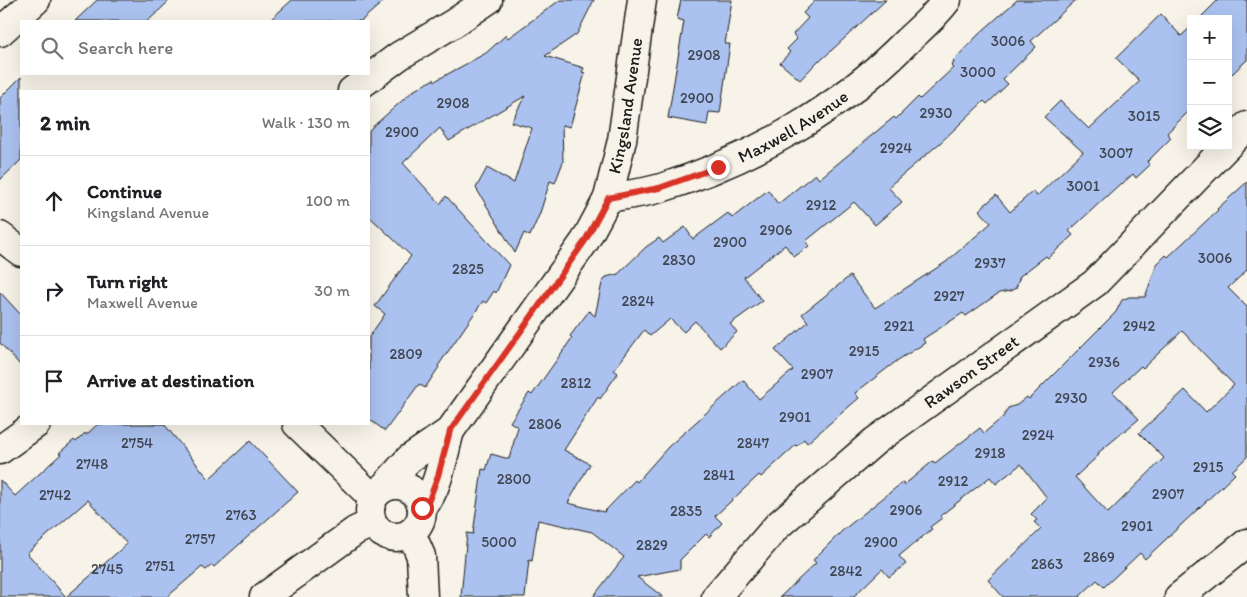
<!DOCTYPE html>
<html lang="en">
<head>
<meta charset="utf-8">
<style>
	:root { --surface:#fff; --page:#f6f6f6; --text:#202124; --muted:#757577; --line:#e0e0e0 }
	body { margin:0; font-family:Itim,sans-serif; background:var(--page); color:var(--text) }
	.controls { position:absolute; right:15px; top:15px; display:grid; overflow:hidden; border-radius:0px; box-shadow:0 5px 20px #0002 }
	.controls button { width:45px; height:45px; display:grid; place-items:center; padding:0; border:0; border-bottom:1px solid var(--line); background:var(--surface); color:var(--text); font:25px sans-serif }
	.stop { position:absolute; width:15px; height:15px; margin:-11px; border:4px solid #d93025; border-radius:50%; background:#fff }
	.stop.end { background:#d93025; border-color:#fff; box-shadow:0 1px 5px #0008 }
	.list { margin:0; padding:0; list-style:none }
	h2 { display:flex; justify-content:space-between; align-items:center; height:65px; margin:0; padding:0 20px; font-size:21px }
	h2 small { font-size:16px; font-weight:400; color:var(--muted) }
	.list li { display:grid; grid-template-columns:32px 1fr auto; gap:15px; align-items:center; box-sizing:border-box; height:90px; padding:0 20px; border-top:1px solid var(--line) }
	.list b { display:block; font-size:19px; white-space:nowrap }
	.list p { margin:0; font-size:16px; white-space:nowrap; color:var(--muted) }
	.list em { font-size:16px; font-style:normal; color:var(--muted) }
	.icon { flex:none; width:28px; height:28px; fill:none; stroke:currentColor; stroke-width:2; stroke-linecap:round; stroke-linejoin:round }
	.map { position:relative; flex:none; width:1247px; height:597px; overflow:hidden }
	.search { position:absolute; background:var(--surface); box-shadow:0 5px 20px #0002; left:20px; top:20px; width:350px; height:55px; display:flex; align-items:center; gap:12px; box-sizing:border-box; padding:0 18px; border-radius:0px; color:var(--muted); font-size:19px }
	.panel { position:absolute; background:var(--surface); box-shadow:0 5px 20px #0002; left:20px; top:90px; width:350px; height:335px; border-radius:0px }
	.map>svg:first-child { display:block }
</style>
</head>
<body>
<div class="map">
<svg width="1247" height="597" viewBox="0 0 1247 597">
	<rect width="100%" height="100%" fill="#f7f3e8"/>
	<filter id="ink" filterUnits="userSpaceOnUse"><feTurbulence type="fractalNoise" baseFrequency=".02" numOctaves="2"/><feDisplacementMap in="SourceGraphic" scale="10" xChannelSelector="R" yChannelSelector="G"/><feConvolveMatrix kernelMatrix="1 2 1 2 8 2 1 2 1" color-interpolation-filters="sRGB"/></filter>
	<g filter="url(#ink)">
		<path fill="#abc2f0" stroke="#1c1c1c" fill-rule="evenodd" d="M97,0H170L148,21H75Z
			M292,0H385L361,21H269Z
			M560,0H594L577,34L545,56L584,68L582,72L585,73L570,127L562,125L563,162L555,183L550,181L540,213L530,236L524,233L515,253L476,188L487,168L514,183L532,128L511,122L525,96L449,141L440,128L403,163L440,204L446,196L509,265L496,293L494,291L486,303L483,301L438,366L439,367L425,388L419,384L385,431L369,419V337L385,314L375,306L411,256L369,216V130L413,91L434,79L435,81L486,53L506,35L508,38Z
			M681,0H732L725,44H730L720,113L709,112L707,125L668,118L684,21L677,19Z
			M816,0H886L820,61L819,60L800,80L780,63L790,52L787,49L797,39L793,34L808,18L803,13Z
			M1017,0H1076L1031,41L1036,47L1003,79L1008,84L987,104L984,101L940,143L888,187L902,202L875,225L854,202L806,241L809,246L794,257L785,245L744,277L762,301L730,324L737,332L720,348L695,321L684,332L670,319L650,336L644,330L614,370L618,373L600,399L598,397L564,450L590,464L568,503L604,512L635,480L637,482L668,447L743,380L759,399L793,370L775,350L808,322L802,314L850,276L875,308L946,262L991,223L979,210L996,195L1010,212L1033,191L1037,196L1083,152L1044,117L1060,101L1089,129L1140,81L1116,58L1161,14L1181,36L1191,27V109L1167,133L1171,138L1147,162L1150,165L1136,178L1133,174L1122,184L1121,183L1069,231L1073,235L1048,258L1046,256L1020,276L1016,288L1010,291L999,293L966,316L963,313L923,339L925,343L898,360L855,393L859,398L807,443L804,439L797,446L796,445L761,477L759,475L715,516L722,523L709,537L706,534L680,560V569L637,577L663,597H593L624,557L592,532L538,520L532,561L529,560L525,597H461L467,533L473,534L482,469L486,470L491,454L509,459L518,427L510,422L529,393L532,395L572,338L570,336L589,311L595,316L602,283L606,277L618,274L646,247L659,238L663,243L685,227L693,239L728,213L732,218L768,190L778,204L815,174L819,179L894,117L896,119L918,97L920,99L953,68L951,66L954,63L953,61L979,34Z
			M1218,0H1247V60L1232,74L1228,71V19H1199Z
			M21,77V160L0,180V98Z
			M1247,182V270L1228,288L1247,307V457L1232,471L1235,474L1145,559L1140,553L1104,587L1097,580L1079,597H1003L988,580L1041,529L1034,522L1037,520L1031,514L1047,498L1021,464L996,484L990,477L940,516L942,518L930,527L932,529L899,556L906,564L889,577L882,569L853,597H780L816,563L813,560L842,531L873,506L903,482L904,485L933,461L935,463L980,428L984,433L1003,417L1008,408L1017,405L1027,397L1029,399L1116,312L1122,300L1129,297H1145L1157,264L1166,255L1168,257L1218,210L1217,209ZM1182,331L1234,385L1206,412L1185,390L1139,433L1164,458L1108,513L1075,477L1099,455L1098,453L1139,419L1113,392L1141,366L1143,368Z
			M0,292L21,315V366L0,343Z
			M98,424H164L209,479L250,441L298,492L214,567L212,565L206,570L202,567L167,597H0V480L15,496L61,454L59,453L74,440L76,442L85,433L86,435ZM88,500L127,544L66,597L27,553Z"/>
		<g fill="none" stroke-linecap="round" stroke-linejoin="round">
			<defs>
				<g id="street">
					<path d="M0,32L36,0"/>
					<path d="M352,91L399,56L454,23L488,0"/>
					<path d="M1228,145L1247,126"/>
					<path id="s1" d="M608,198C626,195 644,193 661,188C753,159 839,110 907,41C921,28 936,15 947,0"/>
					<path d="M0,236L21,252"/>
					<path d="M297,424L373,498"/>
					<path d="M0,450L36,424"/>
					<circle cx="396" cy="511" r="26"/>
					<path id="s2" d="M382,489L409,459L450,431L585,241L608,198L622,140L642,0"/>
					<path d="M422,508C439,488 443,456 450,431"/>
					<path d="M411,533L421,556L423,597"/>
					<path d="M264,597L355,531L372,523"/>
					<path id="s3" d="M716,597L777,526L875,441L1095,283L1227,146"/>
					<path d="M1179,597L1247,543"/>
				</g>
			</defs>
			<use href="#street" stroke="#1c1c1c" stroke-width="31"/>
			<use href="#street" stroke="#f7f3e8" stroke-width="28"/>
		</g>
	</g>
	<g fill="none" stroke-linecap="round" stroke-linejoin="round" filter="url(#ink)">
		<path stroke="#d93025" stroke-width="6" d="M422,508L429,500L438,476L450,431L585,241L608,198L659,188L718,167"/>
	</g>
	<g text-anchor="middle" stroke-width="4.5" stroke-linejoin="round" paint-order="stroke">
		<g font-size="15" fill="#404651">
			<text x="1008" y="46">3006</text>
			<text x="704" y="60">2908</text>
			<text x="978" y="77">3000</text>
			<text x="697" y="103">2900</text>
			<text x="453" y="108">2908</text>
			<text x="936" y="118">2930</text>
			<text x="1144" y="121">3015</text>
			<text x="402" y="137">2900</text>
			<text x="896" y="153">2924</text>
			<text x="1116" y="158">3007</text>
			<text x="1083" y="191">3001</text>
			<text x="821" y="210">2912</text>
			<text x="776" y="235">2906</text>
			<text x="730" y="247">2900</text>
			<text x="1215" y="263">3006</text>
			<text x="679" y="265">2830</text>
			<text x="990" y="268">2937</text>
			<text x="468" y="274">2825</text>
			<text x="949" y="301">2927</text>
			<text x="638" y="306">2824</text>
			<text x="899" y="331">2921</text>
			<text x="1139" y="331">2942</text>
			<text x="864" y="356">2915</text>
			<text x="406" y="359">2809</text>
			<text x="1104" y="367">2936</text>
			<text x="817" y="379">2907</text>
			<text x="576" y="388">2812</text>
			<text x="1071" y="403">2930</text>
			<text x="795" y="422">2901</text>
			<text x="545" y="429">2806</text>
			<text x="1038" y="440">2924</text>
			<text x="137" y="448">2754</text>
			<text x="753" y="448">2847</text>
			<text x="990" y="458">2918</text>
			<text x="92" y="469">2748</text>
			<text x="1208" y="472">2915</text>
			<text x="719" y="480">2841</text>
			<text x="514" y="484">2800</text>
			<text x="953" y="486">2912</text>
			<text x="1168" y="499">2907</text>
			<text x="55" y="500">2742</text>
			<text x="906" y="515">2906</text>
			<text x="686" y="516">2835</text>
			<text x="241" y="520">2763</text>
			<text x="1137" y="531">2901</text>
			<text x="200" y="544">2757</text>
			<text x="499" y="547">5000</text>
			<text x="881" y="547">2900</text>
			<text x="652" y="550">2829</text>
			<text x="1099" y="562">2869</text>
			<text x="1047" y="569">2863</text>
			<text x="160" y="571">2751</text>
			<text x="107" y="574">2745</text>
			<text x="846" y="576">2842</text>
		</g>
		<g font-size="18" fill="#1c1c1c" stroke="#f7f3e8">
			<text dy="6" stroke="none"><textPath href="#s2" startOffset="466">Kingsland Avenue</textPath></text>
			<text dy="6" stroke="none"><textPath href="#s1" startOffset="200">Maxwell Avenue</textPath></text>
			<text dy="6" stroke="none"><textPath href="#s3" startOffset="342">Rawson Street</textPath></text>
		</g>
	</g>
</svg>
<div class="controls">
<button>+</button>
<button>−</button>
<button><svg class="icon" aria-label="layers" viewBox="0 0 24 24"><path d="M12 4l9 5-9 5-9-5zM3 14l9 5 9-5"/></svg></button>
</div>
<div class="stop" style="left:422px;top:508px"></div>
<div class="stop end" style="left:718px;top:167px"></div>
<div class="search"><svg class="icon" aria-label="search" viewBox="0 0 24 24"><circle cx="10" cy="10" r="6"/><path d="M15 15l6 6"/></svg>Search here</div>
<section class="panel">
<h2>2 min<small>Walk · 130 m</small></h2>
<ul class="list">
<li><svg class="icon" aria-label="ahead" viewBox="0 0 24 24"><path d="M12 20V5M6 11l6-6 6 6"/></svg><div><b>Continue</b><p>Kingsland Avenue</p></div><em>100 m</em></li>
<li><svg class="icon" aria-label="right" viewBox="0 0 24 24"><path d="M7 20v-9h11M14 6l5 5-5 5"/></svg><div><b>Turn right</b><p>Maxwell Avenue</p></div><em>30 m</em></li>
<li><svg class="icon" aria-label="arrive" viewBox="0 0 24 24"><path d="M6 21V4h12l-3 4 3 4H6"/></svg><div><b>Arrive at destination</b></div></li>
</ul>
</section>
</div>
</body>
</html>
